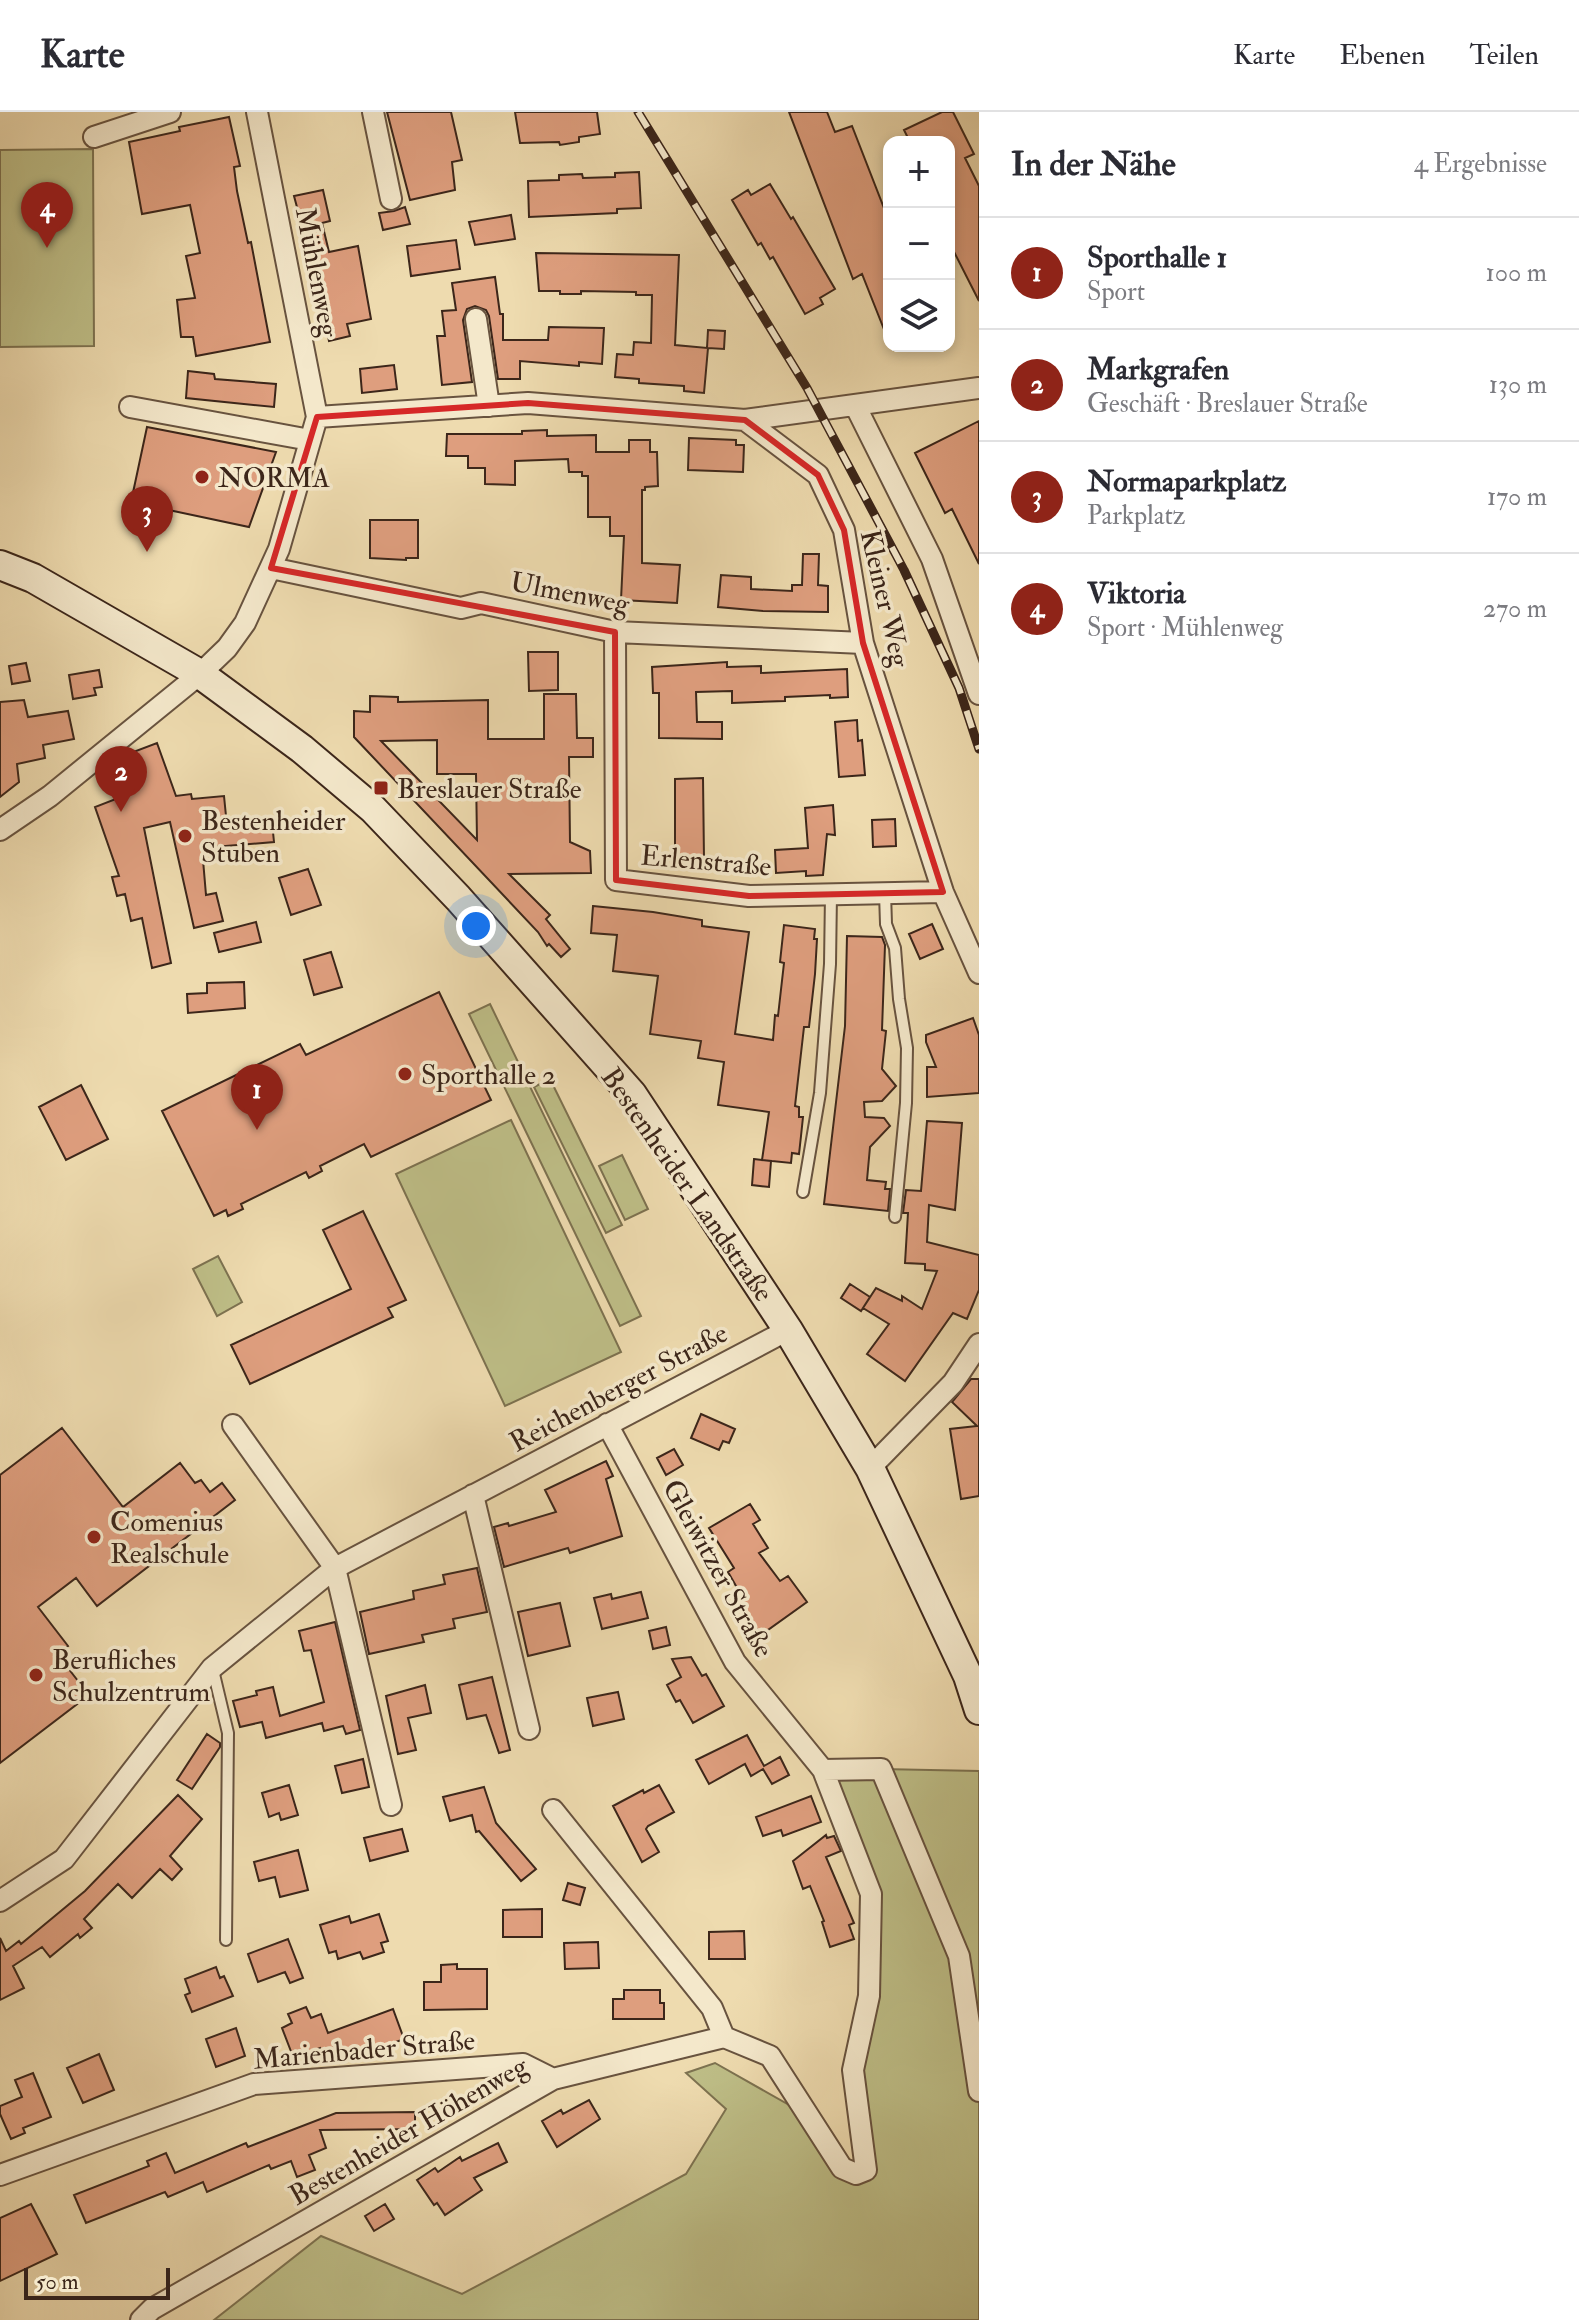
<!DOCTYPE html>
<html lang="de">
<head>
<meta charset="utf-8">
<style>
	:root { --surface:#fff; --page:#f2f2f3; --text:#2b2b33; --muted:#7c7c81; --line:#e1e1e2; --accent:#8f2418 }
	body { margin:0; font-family:"IM FELL Double Pica",serif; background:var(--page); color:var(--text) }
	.controls { position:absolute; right:24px; top:24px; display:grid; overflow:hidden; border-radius:16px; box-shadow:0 4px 12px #0003 }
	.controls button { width:72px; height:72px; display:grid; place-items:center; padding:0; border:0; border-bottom:2px solid var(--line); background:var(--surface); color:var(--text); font:40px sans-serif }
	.scale { position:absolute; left:24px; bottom:20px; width:146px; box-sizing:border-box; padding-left:8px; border:4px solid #3c261a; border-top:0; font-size:22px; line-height:28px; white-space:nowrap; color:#3c261a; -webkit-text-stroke:6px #f4e8cb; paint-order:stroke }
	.you { position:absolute; left:476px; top:814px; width:28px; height:28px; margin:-20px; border:6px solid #fff; border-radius:50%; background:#1a73e8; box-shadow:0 0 0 12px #1a73e833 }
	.badge { display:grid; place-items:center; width:52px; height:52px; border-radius:50%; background:var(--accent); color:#fff; font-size:26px; font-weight:700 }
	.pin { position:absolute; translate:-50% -66px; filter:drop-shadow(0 2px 4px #0008) }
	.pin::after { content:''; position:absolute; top:42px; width:28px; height:24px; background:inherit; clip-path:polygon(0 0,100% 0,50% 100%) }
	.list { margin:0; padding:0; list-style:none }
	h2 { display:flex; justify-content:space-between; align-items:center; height:104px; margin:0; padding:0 32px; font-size:34px }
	h2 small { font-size:26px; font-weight:400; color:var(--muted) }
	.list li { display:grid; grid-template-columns:52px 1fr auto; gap:24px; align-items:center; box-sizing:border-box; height:112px; padding:0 32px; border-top:2px solid var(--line) }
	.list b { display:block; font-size:30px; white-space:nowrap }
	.list p { margin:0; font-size:26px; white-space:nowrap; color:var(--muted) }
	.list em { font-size:26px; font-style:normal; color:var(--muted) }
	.icon { flex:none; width:44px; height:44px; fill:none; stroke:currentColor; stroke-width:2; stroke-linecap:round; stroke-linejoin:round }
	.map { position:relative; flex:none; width:979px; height:2208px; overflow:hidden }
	header { display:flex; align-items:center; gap:48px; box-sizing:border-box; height:112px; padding:0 40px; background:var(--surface); border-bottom:2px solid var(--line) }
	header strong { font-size:38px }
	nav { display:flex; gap:44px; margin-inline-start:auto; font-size:28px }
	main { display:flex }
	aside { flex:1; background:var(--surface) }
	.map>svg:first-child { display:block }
</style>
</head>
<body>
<header>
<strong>Karte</strong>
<nav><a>Karte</a><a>Ebenen</a><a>Teilen</a></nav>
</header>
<main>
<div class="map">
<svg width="979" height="2208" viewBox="0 0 979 2208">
	<rect width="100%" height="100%" fill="#eedbaf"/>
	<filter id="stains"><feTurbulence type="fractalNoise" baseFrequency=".0025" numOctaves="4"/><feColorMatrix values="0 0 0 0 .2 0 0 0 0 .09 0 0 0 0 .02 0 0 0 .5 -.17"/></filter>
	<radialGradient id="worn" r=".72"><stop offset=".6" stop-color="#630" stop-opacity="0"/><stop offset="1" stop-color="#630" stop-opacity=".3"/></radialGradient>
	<path fill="#bebe87" stroke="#7d7250" stroke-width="2" d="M93,37L94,234L0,235V38Z
		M490,892L641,1204L620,1214L469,902Z
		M550,967L622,1113L606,1121L534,975Z
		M511,1008L621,1240L505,1294L396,1062Z
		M622,1043L648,1097L625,1108L599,1054Z
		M218,1144L242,1190L217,1204L193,1157Z
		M881,1657L979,1659V2208H214L321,2124L462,2182L686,2062L726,1997L686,1961L715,1951L805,2002L841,2054L865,2057L859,2007L869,1886L871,1782L823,1658Z"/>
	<path fill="#de9e7e" stroke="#3c261a" stroke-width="2" fill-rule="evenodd" d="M387,0H451L462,48L452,50L455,78L410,88Z
		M515,0H597L600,22L579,25V30L560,33L559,30L520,31Z
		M789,0H827L835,20L852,14L889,109V230L862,162L853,167Z
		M942,0H953L974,42L965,46L979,74V189L949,130V30H910L904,18Z
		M229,5L240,54L234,55L237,79L248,131L251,130L270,230L196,244L193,225H181L177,188L195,186L186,144L200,141L190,93L142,102L129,30L180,19L179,15Z
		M639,60L641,96L617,97V101L529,105L528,69L559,68V63L582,62L583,66L615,65V61Z
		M770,72L791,107L793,105L835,177L820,186L823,192L805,202L773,145L770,147L761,131L758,133L732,88L748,78L751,83Z
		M323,78L330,109L322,111L329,140L358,134L371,207L347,212L350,224L329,229L320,183L324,182L315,146L311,147L294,84Z
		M405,95L410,112L383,118L379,101L394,99Z
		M511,103L515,127L475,133L469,110Z
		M456,128L460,157L411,164L407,134Z
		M536,141L679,143L675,233L707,236L708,218L725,219L724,237L708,236L704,281L684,279V274L639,271V267L615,265L617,242L633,243L634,230L651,231L652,183H636V180L581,179V182H560V179H539Z
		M495,165L500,202H503V228H548L549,215L604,216L602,252L579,250V254L520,249V267H498L489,204L486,198L475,194L467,197L463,208L472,270L442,273L437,224H445L442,199L456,198L452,171Z
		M394,253L397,277L362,281L360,257Z
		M188,259L214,262L215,267L276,272L274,295L186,286Z
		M979,309V452L952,397L945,401L915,341Z
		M147,315L276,340L249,415L131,390Z
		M547,318V324L596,323V340H629V328H650V340H657L658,374L645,375V378H642V451L680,453L677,491L621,488L624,424H610V405H588V364H582V360H569L568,347L515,349V373L485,372V356H468V344H446L447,322H522V319Z
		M689,326L736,328V333H744L743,360L688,358Z
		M370,408H418V446H406V448L370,446Z
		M803,442H819L818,473L828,474V500L763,499L718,495L721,463L751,465V477L792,479V473H802Z
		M528,540H558V578L529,579Z
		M727,550V555L761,554V561L847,557L848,585L830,586V583L785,585V589L732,591V579L696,580L697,610H722V627L659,626V581H653L652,555Z
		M26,551L30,569L12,572L9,554Z
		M99,558L102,575L94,576L96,583L73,587L69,563Z
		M544,582H576L577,626H593V645H569L570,730L590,739L591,761L509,762L550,803L546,807L570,837L561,845L549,832L547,834L538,820L354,625V599L370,600V584L398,585V590L488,588V627H544ZM437,628V662H476L477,728L381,629Z
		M24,588L28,605L68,599L74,627L43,633L45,646L17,652L19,670L0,685V590Z
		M857,608L858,629L862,628L865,663L839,665L835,610Z
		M157,631L176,684L191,682L192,687L224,684L227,714L272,710L274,730L202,736L206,783L216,781L223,809L194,816L170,710L144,716L171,851L152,856L142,806L131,809L125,782L117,784L112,765L119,764L95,695L134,680L120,645Z
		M703,666L704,747H675V667Z
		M833,693L835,723L827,722L823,763L806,764V759L776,761L775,738L808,736L805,696Z
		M895,707L896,734L873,735L872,708Z
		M308,757L321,793L291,803L279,766Z
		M593,794L653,800L702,808V814L749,820L735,922L773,928L775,903L778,904L784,851L780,850L784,813L815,817L814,827H817L815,862L809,915H804L795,994L799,995V1005H803L801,1024L799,1042L792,1041L791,1051L762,1048L769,1000L718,993L724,950L698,946L701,929L650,922L658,864L613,859L617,823L591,821Z
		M256,810L261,830L219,840L214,821Z
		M932,812L943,837L920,847L909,822Z
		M847,824L882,825L885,833L882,918L886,919L882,957L896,974L882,989L864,990L865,1005L884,1006L890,1014L870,1035L867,1068L886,1070L885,1077H890L888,1099L824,1092L845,914Z
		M331,840L342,875L314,883L304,848Z
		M244,870L245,896L188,901L187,882L207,881V871Z
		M439,880L491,988L371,1045L364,1032L320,1054L322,1059L309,1066L306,1060L241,1092L243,1097L228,1104L226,1098L214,1104L162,999L300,932L306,943Z
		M973,906L979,923V981L927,985V955H936L926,930V923Z
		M81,973L108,1027L66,1048L39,995Z
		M927,1009L962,1011L955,1098L929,1093L927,1130L979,1143V1178L967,1207L953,1201L905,1269L867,1242L889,1212L863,1196L876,1176L902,1189V1184L922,1197L937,1159L925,1158V1152L905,1151L908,1101H903L906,1078L921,1079Z
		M754,1047L771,1049L769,1075L752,1073Z
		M363,1099L406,1188L388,1196L393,1205L250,1272L231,1233L351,1177L323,1118Z
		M850,1172L870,1185L861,1199L841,1186Z
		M971,1267H979V1384L961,1387L950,1317L977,1314L952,1290Z
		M701,1302L735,1317L729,1331L723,1329L719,1338L691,1326Z
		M62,1316L123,1395L180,1351L195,1371L201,1368L210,1380L222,1371L235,1388L97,1494L76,1466L38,1495L68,1534L57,1542L89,1583L0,1651V1363Z
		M674,1337L683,1353L666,1363L657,1346Z
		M606,1349L613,1364L606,1367L622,1424L570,1441L568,1436L504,1455L494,1415L508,1411L509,1414L556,1400L545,1378Z
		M750,1392L760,1408L753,1412L768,1436L759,1441L780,1469L788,1464L807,1490L761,1523L734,1485L740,1481L728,1460L734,1456L709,1416Z
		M477,1456L487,1500L453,1507L455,1516L422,1523L424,1530L369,1542L360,1500L414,1487L413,1479L445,1472L443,1463Z
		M641,1480L648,1506L602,1517L594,1486L611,1482L612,1487Z
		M560,1491L570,1534L528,1544L518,1500Z
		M335,1510L360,1618L346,1622L343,1614L324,1619L322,1611L266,1626L262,1610L240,1615L233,1589L257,1583L256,1579L273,1575L280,1604L324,1590L311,1538L304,1539L299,1519Z
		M666,1515L670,1533L653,1537L649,1519Z
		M691,1545L702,1564L706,1562L724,1594L693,1611L680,1588L676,1590L667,1573L681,1565L672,1547Z
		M492,1565L510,1638L499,1641L486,1603L467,1607L459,1573Z
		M425,1573L431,1601L408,1606L416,1638L398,1642L386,1584Z
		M618,1580L624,1607L593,1614L587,1586Z
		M207,1622L220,1631V1635L192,1677L177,1668Z
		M747,1623L764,1654L780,1645L789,1663L772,1672L763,1657L751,1664L745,1652L709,1672L696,1648Z
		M363,1647L369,1675L342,1681L335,1654Z
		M289,1673L298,1703L281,1708L279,1701L269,1705L262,1681Z
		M659,1673L674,1700L648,1714L646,1717L659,1740L642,1750L613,1694L643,1678L644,1681Z
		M484,1675L496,1711L536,1757L521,1769L479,1719L476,1720L472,1703L450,1709L443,1685Z
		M178,1683L202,1707L170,1744L182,1757L172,1768L160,1757L132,1786L118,1772L84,1807L92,1816L80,1826L78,1822L50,1845L42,1835L13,1854L24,1876L0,1888V1826L6,1839L19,1829L21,1832L85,1779Z
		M811,1684L821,1710L783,1724L781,1718L763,1724L756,1705Z
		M402,1717L408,1739L370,1749L364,1726Z
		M826,1723L827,1726L834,1724L841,1739L826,1745L854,1811L849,1813L854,1827L830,1835L822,1810L824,1809L810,1774L803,1777L793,1749Z
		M298,1738L308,1778L280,1785L275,1765L259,1769L254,1750Z
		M568,1771L585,1776L580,1793L563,1788Z
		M542,1797V1825H503V1798Z
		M379,1802L388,1829L381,1831L384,1840L363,1847L360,1840L338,1847L336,1839L329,1841L320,1813L349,1804L351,1811Z
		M744,1819L745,1847H709V1820Z
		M288,1827L303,1866L290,1871L285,1860L258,1870L248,1842Z
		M598,1830L599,1856L565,1857L564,1831Z
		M457,1852V1857H487V1897L424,1898V1870H441V1853Z
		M216,1855L220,1866L224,1864L233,1884L192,1900L185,1883L190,1881L185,1867Z
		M624,1878H660V1891H664V1907H613V1887H624Z
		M306,1895L311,1906L321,1902L328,1921L393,1897L404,1927L340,1951L335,1935L321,1940L320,1936L303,1942L301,1938L292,1942L282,1916L292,1911L288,1902Z
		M236,1916L245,1944L216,1955L206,1927Z
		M99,1942L114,1978L83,1991L67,1956Z
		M33,1961L51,2005L23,2016L25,2021L11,2027L0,2002V1994L22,1985L15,1968Z
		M589,1988L600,2007L557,2035L542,2009L561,1998L563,2002Z
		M415,2000V2017L320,2018L326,2036L309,2043L315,2058L297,2065L291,2049L271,2057L269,2053L207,2080L203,2070L168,2085L165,2080L86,2111L74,2083L149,2054L147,2049L166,2041L175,2061L246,2031L248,2035L336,2001Z
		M498,2031L507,2050L474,2066L482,2078L445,2103L437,2091L434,2093L417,2068L435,2056L438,2060L460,2045L462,2049Z
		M31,2092L57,2142L0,2169V2106Z
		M385,2092L394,2107L374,2119L365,2104Z"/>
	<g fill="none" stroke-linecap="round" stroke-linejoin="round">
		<defs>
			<path id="service" d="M885,781L886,812L895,836L899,887L907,936L906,991L895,1105
				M803,1080L820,981L830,852L831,782
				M213,1558L228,1621L226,1828"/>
			<path id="minor" d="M373,0L391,87
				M94,25L170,0
				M476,207L489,294
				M855,293L932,447L979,582
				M130,295L310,328
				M317,305L528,291L745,308L818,363L844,418L863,531L943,780L979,861
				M745,308L979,276
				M271,456L461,496L481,491L615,520L863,531
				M615,520L616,768L749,784L943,780
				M0,718L50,684L200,562L227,536L245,511L279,437L317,305L257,0
				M607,1312L735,1550L823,1658
				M233,1313L335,1456L391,1693
				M870,1356L953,1271L979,1232
				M473,1383L529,1617
				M553,1698L712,1896L724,1925
				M0,1789L64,1747L212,1556L335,1456L788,1218
				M0,2063L254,1972L523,1952L553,1967
				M141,2208L152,2197L553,1967L724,1925L770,1944L842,2056L856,2062L866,2058L853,1958L869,1884L871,1782L823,1658L881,1657L959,1844L979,1979"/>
			<path id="secondary" d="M0,453L33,466L200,562L302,637L373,697L458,786L632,982L788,1218L870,1356L968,1564L979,1598"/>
		</defs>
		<use href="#service" stroke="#68533f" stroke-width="14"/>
		<use href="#minor" stroke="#68533f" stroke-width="24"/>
		<use href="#secondary" stroke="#3c261a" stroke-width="32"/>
		<use href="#service" stroke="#f4e8cb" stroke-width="10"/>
		<use href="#minor" stroke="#f4e8cb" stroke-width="20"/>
		<use href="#secondary" stroke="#f4e8cb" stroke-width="28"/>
		<defs>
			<path id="rail" d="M638,0L807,276L904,458L959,576L979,637"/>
		</defs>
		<use href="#rail" stroke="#3c261a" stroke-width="9"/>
		<use href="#rail" stroke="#f4e8cb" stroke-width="6" stroke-dasharray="18" stroke-linecap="butt"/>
	</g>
	<path fill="none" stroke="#d62828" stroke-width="6" stroke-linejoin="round" d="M528,291L745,308L818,363L844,418L863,531L943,780L749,784L616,768L615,520L271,456L317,305Z"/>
	<g fill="#8f2418" stroke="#f4e8cb" stroke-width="3">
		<circle cx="202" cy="365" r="8"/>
		<rect x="373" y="668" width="16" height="16" rx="4"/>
		<circle cx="185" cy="724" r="8"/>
		<circle cx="405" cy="962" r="8"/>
		<circle cx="94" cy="1425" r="8"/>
		<circle cx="36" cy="1563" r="8"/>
	</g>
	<g text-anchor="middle" stroke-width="7" stroke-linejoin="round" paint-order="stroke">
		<g font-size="28" fill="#3c261a" stroke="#f4e8cb">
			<text transform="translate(318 160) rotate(79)" y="10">Mühlenweg</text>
			<text transform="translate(570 480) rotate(11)" y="10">Ulmenweg</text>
			<text transform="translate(886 486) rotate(77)" y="10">Kleiner Weg</text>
			<text transform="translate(706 748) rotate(5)" y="10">Erlenstraße</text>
			<text transform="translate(688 1072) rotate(55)" y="10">Bestenheider Landstraße</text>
			<text transform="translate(618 1275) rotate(-28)" y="10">Reichenberger Straße</text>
			<text transform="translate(719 1456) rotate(61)" y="10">Gleiwitzer Straße</text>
			<text transform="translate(364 1937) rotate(-5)" y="10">Marienbader Straße</text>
			<text transform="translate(408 2018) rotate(-30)" y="10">Bestenheider Höhenweg</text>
		</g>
		<g font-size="28" fill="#3c261a" stroke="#f4e8cb" text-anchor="start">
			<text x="218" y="375">NORMA</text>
			<text x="397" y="686">Breslauer Straße</text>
			<text x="201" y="718">Bestenheider<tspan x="201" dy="32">Stuben</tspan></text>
			<text x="421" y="972">Sporthalle 2</text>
			<text x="110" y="1419">Comenius<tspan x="110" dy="32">Realschule</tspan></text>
			<text x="52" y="1557">Berufliches<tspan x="52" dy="32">Schulzentrum</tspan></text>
		</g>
	</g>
	<rect width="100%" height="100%" filter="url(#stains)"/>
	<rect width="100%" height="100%" fill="url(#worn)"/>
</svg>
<div class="controls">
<button>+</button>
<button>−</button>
<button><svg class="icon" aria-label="layers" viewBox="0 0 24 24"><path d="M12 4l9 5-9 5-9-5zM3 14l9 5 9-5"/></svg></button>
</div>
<div class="scale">50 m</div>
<div class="you"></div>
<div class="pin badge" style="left:257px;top:1018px">1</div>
<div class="pin badge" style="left:121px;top:700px">2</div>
<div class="pin badge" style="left:147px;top:440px">3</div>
<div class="pin badge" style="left:47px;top:136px">4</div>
</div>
<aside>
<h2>In der Nähe<small>4 Ergebnisse</small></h2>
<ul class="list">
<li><span class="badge">1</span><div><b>Sporthalle 1</b><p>Sport</p></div><em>100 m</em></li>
<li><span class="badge">2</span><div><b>Markgrafen</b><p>Geschäft · Breslauer Straße</p></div><em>130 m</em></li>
<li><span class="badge">3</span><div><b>Normaparkplatz</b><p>Parkplatz</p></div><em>170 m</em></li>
<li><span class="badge">4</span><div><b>Viktoria</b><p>Sport · Mühlenweg</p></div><em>270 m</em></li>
</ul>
</aside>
</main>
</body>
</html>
